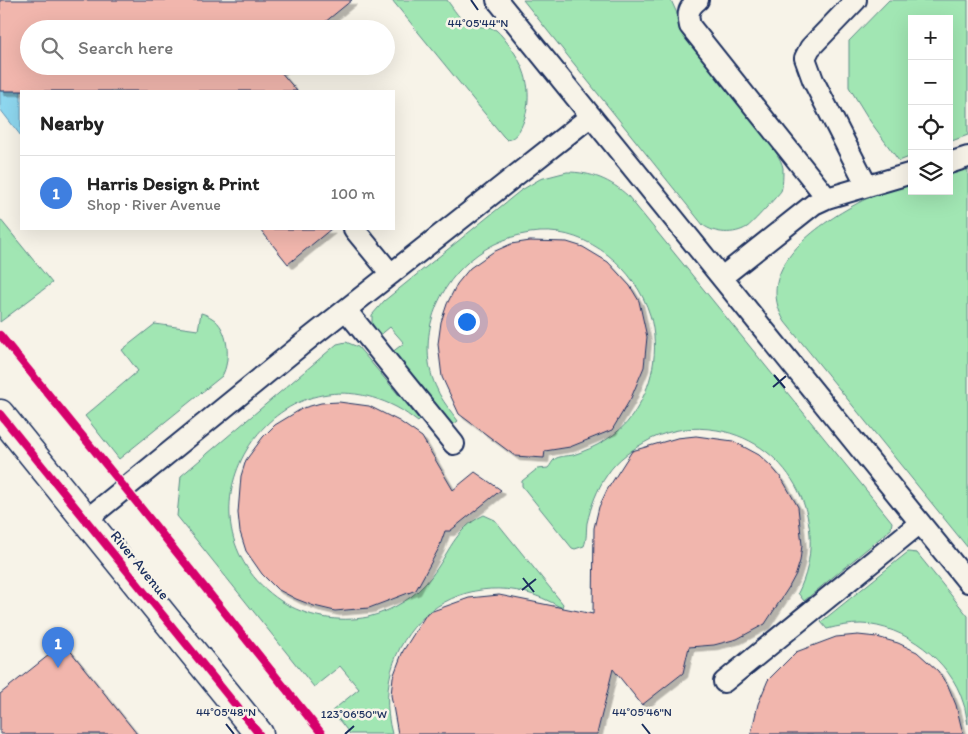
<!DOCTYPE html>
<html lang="en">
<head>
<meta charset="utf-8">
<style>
	:root { --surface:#fff; --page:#f2f2f2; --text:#222; --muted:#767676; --line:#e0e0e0; --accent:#1b2f5e }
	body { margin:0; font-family:Itim,sans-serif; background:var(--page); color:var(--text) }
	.controls { position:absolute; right:15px; top:15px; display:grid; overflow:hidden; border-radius:0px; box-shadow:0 5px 20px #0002 }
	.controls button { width:45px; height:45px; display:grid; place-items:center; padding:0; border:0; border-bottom:1px solid var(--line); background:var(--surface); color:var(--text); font:25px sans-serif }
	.you { position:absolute; left:466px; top:321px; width:18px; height:18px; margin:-12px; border:4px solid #fff; border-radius:50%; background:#1a73e8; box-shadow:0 0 0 8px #1a73e833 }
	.badge { display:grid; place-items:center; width:32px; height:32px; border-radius:50%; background:var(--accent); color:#fff; font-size:16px; font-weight:700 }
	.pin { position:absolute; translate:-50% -41px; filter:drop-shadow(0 1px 2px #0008) }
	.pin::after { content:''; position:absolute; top:26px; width:18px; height:15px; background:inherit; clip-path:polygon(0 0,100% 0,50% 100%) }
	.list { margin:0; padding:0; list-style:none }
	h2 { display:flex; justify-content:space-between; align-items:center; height:65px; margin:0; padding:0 20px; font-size:21px }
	h2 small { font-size:16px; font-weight:400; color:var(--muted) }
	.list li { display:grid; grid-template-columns:32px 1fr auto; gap:15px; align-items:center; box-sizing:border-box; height:75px; padding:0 20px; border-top:1px solid var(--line) }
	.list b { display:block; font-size:19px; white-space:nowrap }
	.list p { margin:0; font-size:16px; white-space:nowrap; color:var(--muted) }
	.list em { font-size:16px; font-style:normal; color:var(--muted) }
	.icon { flex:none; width:28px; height:28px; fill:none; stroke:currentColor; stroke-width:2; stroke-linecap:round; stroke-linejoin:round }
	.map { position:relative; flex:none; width:968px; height:734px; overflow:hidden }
	.search { position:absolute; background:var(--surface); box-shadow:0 5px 20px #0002; left:20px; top:20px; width:375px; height:55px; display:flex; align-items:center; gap:12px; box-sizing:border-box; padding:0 18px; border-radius:28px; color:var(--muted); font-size:19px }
	.panel { position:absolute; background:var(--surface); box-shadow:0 5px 20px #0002; left:20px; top:90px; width:375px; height:140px; border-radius:0px }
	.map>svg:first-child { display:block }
</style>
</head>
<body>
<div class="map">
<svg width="968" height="734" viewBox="0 0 968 734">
	<defs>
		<filter id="shadow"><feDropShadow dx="4.5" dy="4.5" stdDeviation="0" flood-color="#0004"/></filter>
	</defs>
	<rect width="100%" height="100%" fill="#f7f3e8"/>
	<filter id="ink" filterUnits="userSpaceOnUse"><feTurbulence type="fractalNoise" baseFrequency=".02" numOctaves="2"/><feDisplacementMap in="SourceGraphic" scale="10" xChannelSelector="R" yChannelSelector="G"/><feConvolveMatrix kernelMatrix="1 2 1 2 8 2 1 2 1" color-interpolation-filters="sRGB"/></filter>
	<g filter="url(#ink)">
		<path fill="#a1e6b3" stroke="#5e8a88" d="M392,0H447C453,8 461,22 470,25C479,28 489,25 496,30C501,34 505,40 509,45C525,66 533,90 525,117C522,127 517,138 507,140L503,136Z
			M523,0H671C685,34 707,65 730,93C741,108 781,152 783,168C783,173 783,186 781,191C779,194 751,225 747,227C734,235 715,234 703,225Z
			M889,0H968V135L949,142V19H912V156L899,161L870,121L849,87V41Z
			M968,167V548L785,322C752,269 817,225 858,203C874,194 894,189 912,183V191H949V172Z
			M567,172C591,172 611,180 628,196L892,522L891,529L804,601L798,593C832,525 792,443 717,430C693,426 672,429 651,439C634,448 617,459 607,475C597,489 591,506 587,523C586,531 587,539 584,546L575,549L572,548L522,486V481L537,469L548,468C551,465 552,461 555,459C559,456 568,456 573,455C595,448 619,435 632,416C653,386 660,350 650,315C636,269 589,229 540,232C488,235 443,273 431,323C426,345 427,369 437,389C442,401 451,411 458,421L450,427L391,353L404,343L390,327L378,337L372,326V315L384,301L520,191L540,179Z
			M0,219L52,283L0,322Z
			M201,313C205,314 209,316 212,318C229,328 231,361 222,376L119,459L85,416L138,371L122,350L155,324L198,330Z
			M346,342L358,347L420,420L418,422C411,417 404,411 396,407C269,342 163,522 281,601C306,617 339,623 368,617C392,611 416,597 431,577C449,554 454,529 484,515L495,520L563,604L562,607H560C467,552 365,630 392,734H350L332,711L359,689L340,666L314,687L177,516L181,476L337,344Z
			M908,552L917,553L968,616V724C966,717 966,709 963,702C951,661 904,625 861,624C850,624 838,626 827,629L821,622Z"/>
		<path fill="#8ed7ef" stroke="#6094b5" d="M0,2L29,66H51L71,91H21V136L0,109Z"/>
		<path fill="#f1b6ad" stroke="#1b2f5e" filter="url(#shadow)" d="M0,0H352L319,27L320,29H29V66H286L280,71L297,91H0Z
			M260,229H331L288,264Z
			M530,241L567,242L583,247L608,262L630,286L639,301L647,337L644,367L631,398L612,430L570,447L545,451L544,458L515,456L459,414L442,377L438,344L441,322L447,304L457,284L470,268L493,252L511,244Z
			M339,402L369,406L399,421L422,437L453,490L475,472L501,490L450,531H445L439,548L416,590L369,608L335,611L314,606L296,599L277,589L262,574L246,551L240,532L238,513L241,476L246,460L263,437L275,425L303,408L321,403Z
			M696,436L733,441L759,455L771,466L782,479L798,507L802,545L800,561L796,574L789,587L765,624L737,639L714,645L689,647L683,673L642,705L613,669L597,734H398L391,695L393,677L403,651L427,613L469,598L499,595L593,614L594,528L599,507L607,490L632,451L677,438Z
			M858,635L877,637L898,643L917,652L938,671L949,688L956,705L963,734H751L758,704L768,680L796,652L836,637Z
			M64,643L137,734H0V694Z"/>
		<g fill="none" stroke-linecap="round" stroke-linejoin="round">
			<defs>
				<path id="lane" d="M497,0L968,582
					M698,0C688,8 687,14 690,26L827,198
					M856,0L810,48L805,58L813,80L867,186
					M949,163L968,157
					M354,229L391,274
					M722,277L814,204L827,198L912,173
					M346,310L454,444
					M86,520L311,337L591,116
					M724,682L920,523"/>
				<path id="secondary" d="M0,414L259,734"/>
			</defs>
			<use href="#lane" stroke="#1b2f5e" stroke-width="24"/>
			<use href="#secondary" stroke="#1b2f5e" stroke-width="31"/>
			<use href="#lane" stroke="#f7f3e8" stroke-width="20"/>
			<use href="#secondary" stroke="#f7f3e8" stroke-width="28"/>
			<defs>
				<path id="cycleway" d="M0,335L125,488L322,734
					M0,414L259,734"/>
			</defs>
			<use href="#cycleway" stroke="#f7f3e8" stroke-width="11"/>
			<use href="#cycleway" stroke="#d6006c" stroke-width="8"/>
		</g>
	</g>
	<path fill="none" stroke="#1b2f5e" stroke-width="2" d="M471,0L478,10M774,375L785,388M773,387L786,376M523,578L534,592M522,590L536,579M226,724L234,734M642,724L650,734M345,734L354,726"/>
	<g text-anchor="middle" stroke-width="5" stroke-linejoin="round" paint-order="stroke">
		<g font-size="15" fill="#1b2f5e" stroke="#f7f3e8">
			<text transform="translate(140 565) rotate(51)" y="5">River Avenue</text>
		</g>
	</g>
	<g font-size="12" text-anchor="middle" fill="#1b2f5e" stroke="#f7f3e8" stroke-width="5" stroke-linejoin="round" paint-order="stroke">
		<text x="478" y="27">44°05'44"N</text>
		<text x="226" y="716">44°05'48"N</text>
		<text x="642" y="716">44°05'46"N</text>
		<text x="354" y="718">123°06'50"W</text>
	</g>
</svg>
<div class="controls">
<button>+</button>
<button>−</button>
<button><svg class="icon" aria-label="locate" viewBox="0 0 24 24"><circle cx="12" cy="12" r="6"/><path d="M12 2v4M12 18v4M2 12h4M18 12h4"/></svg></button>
<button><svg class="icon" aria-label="layers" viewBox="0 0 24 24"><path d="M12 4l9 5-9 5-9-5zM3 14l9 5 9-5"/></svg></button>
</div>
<div class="you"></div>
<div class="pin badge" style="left:58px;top:668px;background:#3f7fe0">1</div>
<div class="search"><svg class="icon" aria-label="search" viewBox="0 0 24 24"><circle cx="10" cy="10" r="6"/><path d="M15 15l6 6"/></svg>Search here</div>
<section class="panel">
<h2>Nearby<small></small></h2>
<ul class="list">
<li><span class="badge" style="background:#3f7fe0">1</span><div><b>Harris Design &amp; Print</b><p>Shop · River Avenue</p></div><em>100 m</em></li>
</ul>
</section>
</div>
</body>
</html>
